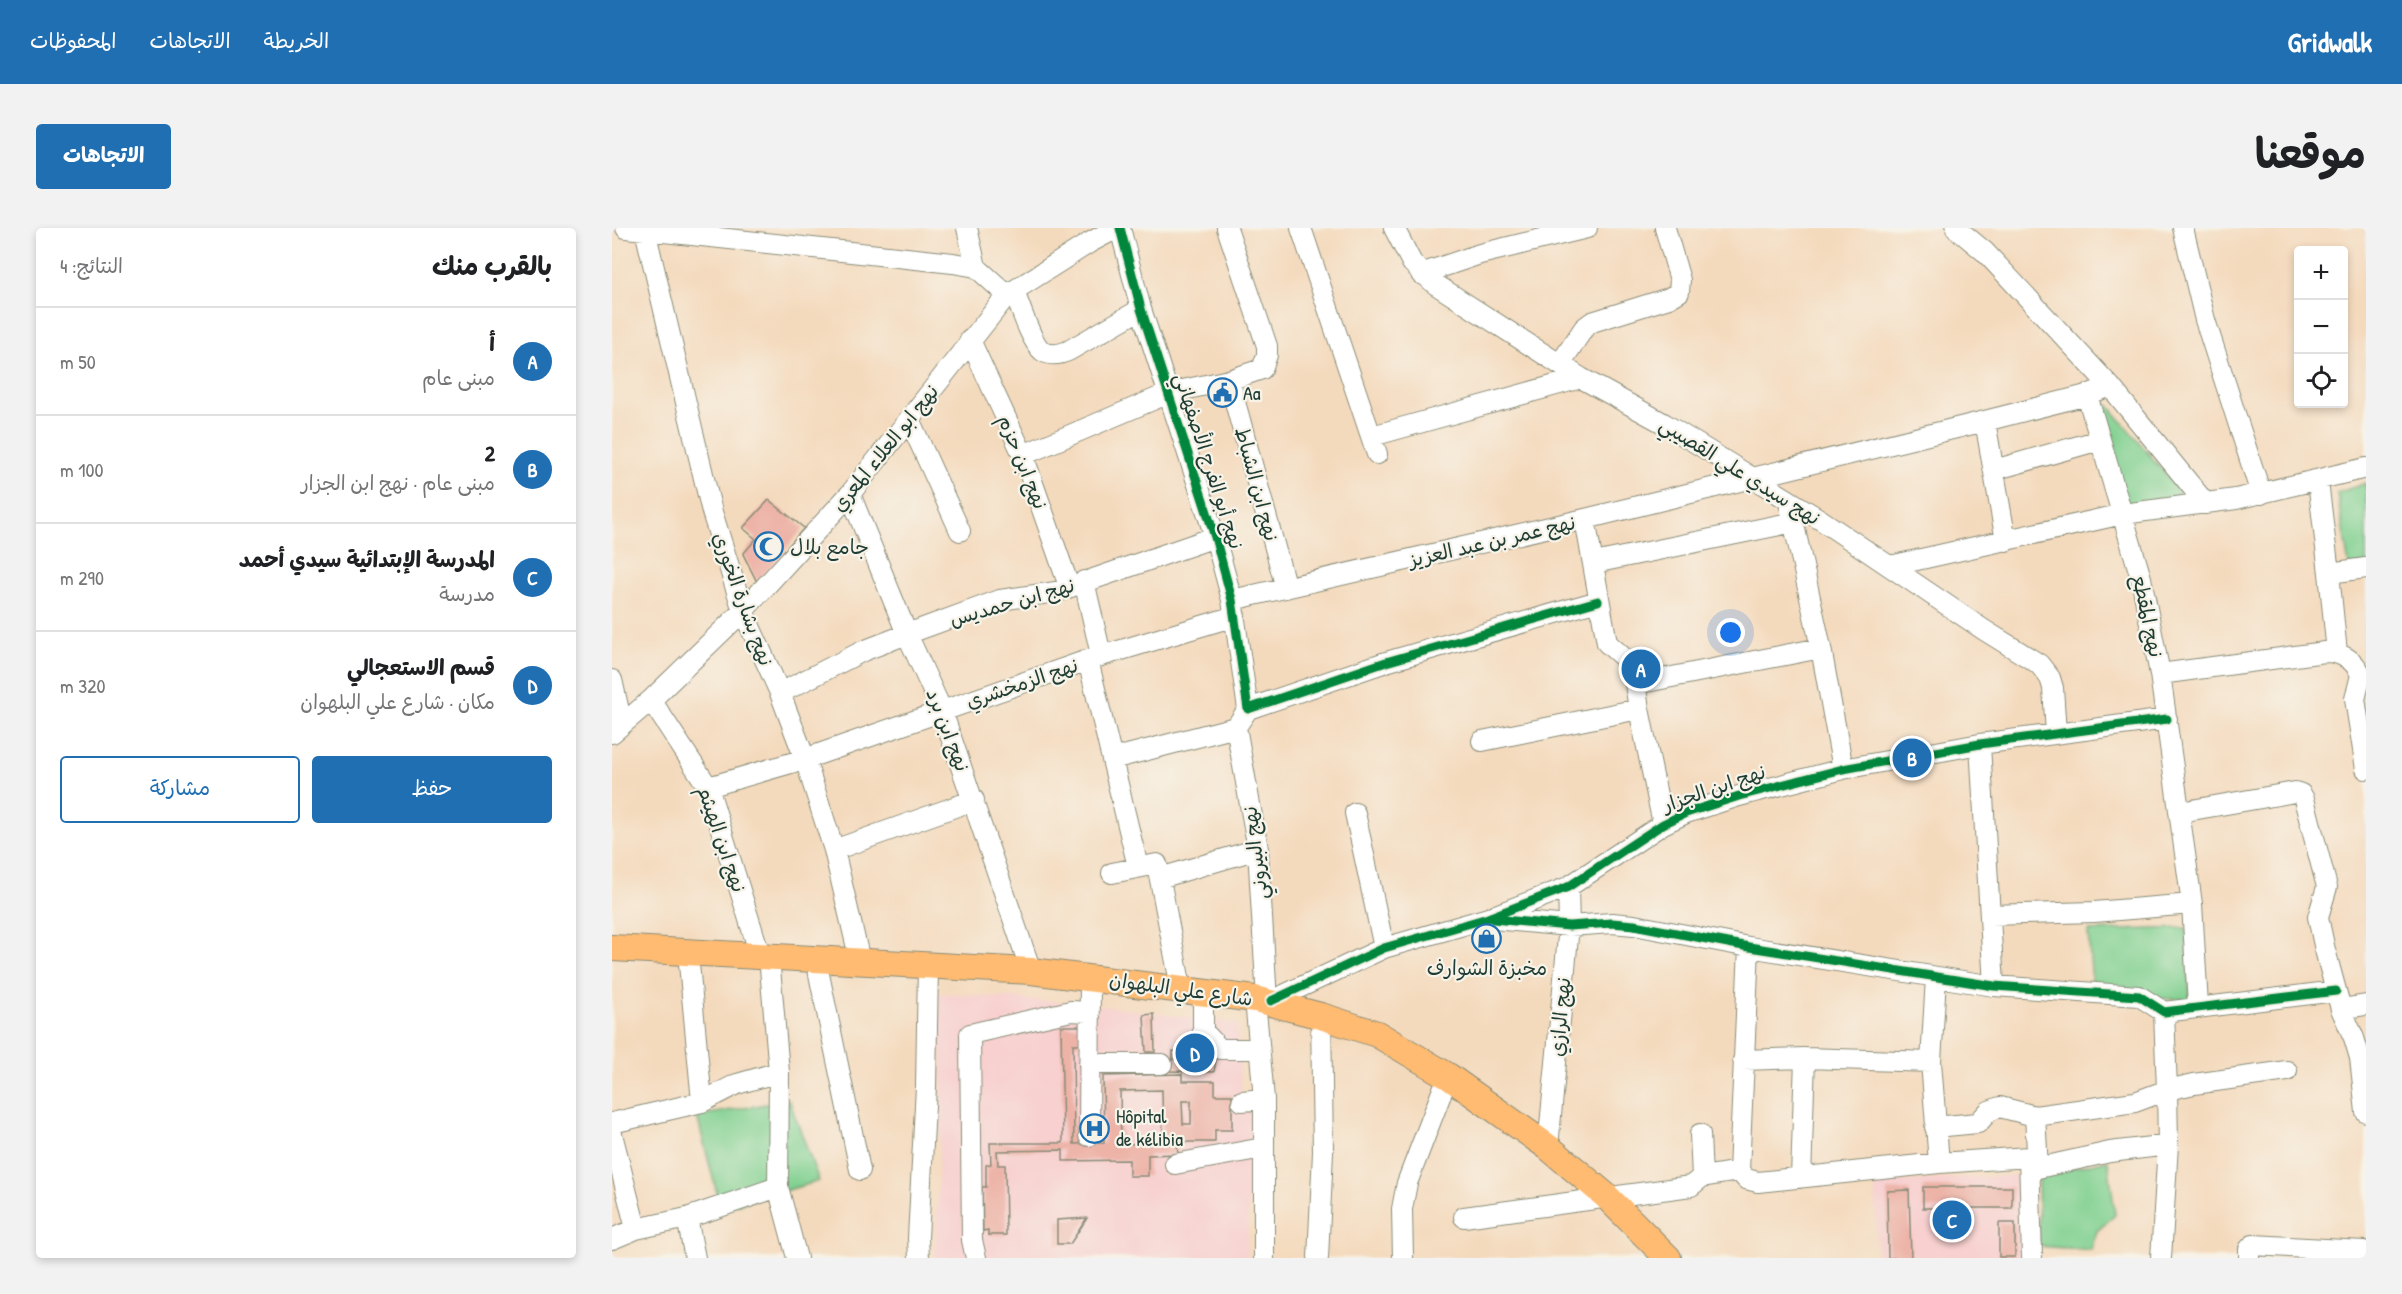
<!DOCTYPE html>
<html lang="ar">
<head>
<meta charset="utf-8">
<style>
	:root { --surface:#fff; --page:#f2f2f2; --text:#202124; --muted:#757577; --line:#e0e0e0; --accent:#1f6fb2 }
	body { margin:0; font-family:"Patrick Hand","Playpen Sans Arabic",sans-serif; background:var(--page); color:var(--text); direction:rtl }
	.controls { position:absolute; right:18px; top:18px; display:grid; overflow:hidden; border-radius:6px; box-shadow:0 3px 9px #0003 }
	.controls button { width:54px; height:54px; display:grid; place-items:center; padding:0; border:0; border-bottom:2px solid var(--line); background:var(--surface); color:var(--text); font:30px sans-serif }
	.you { position:absolute; left:1119px; top:405px; width:21px; height:21px; margin:-15px; border:4px solid #fff; border-radius:50%; background:#1a73e8; box-shadow:0 0 0 9px #1a73e833 }
	.badge { display:grid; place-items:center; width:39px; height:39px; border-radius:50%; background:var(--accent); color:#fff; font-size:20px; font-weight:700 }
	.pin { position:absolute; translate:-50% -50%; border:3px solid #fff; box-shadow:0 2px 6px #0006 }
	.list { margin:0; padding:0; list-style:none }
	h2 { display:flex; justify-content:space-between; align-items:center; height:78px; margin:0; padding:0 24px; font-size:26px }
	h2 small { font-size:20px; font-weight:400; color:var(--muted) }
	.list li { display:grid; grid-template-columns:39px 1fr auto; gap:18px; align-items:center; box-sizing:border-box; height:108px; padding:0 24px; border-top:2px solid var(--line) }
	.list b { display:block; font-size:22px; white-space:nowrap }
	.list p { margin:0; font-size:20px; white-space:nowrap; color:var(--muted) }
	.list em { font-size:20px; font-style:normal; color:var(--muted) }
	.actions { display:flex; gap:12px; padding:18px 24px }
	.actions a { flex:1; padding:14px 0; border:2px solid var(--accent); border-radius:6px; text-align:center; font-size:21px; color:var(--accent) }
	.actions .main { background:var(--accent); color:#fff }
	.icon { flex:none; width:33px; height:33px; fill:none; stroke:currentColor; stroke-width:2; stroke-linecap:round; stroke-linejoin:round }
	.map { position:relative; flex:none; width:1754px; height:1030px; overflow:hidden; direction:ltr; border-radius:6px }
	header { display:flex; align-items:center; gap:36px; box-sizing:border-box; height:84px; padding:0 30px; background:var(--accent); color:#fff }
	header strong { font-size:28px }
	nav { display:flex; gap:33px; margin-inline-start:auto; font-size:21px }
	.intro { display:flex; align-items:center; justify-content:space-between; box-sizing:border-box; height:144px; padding:0 36px }
	h1 { margin:0; font-size:42px }
	.button { padding:15px 27px; border-radius:6px; background:var(--accent); color:#fff; font-size:21px; font-weight:700 }
	main { display:flex; gap:36px; padding:0 36px }
	aside { flex:1; background:var(--surface); border-radius:6px; box-shadow:0 3px 9px #0003 }
	.map>svg:first-child { display:block }
</style>
</head>
<body>
<header>
<strong>Gridwalk</strong>
<nav><a>الخريطة</a><a>الاتجاهات</a><a>المحفوظات</a></nav>
</header>
<div class="intro"><h1>موقعنا</h1><a class="button">الاتجاهات</a></div>
<main>
<div class="map">
<svg width="1754" height="1030" viewBox="0 0 1754 1030">
	<rect width="100%" height="100%" fill="#f7f3e8"/>
	<filter id="ink" filterUnits="userSpaceOnUse"><feTurbulence type="fractalNoise" baseFrequency=".0167" numOctaves="2"/><feDisplacementMap in="SourceGraphic" scale="12" xChannelSelector="R" yChannelSelector="G"/><feConvolveMatrix kernelMatrix="1 2 1 2 8 2 1 2 1" color-interpolation-filters="sRGB"/></filter>
	<filter id="wash" filterUnits="userSpaceOnUse"><feTurbulence type="fractalNoise" baseFrequency=".008" numOctaves="4" result="noise"/><feDisplacementMap in="SourceGraphic" scale="24" xChannelSelector="R" yChannelSelector="G"/><feGaussianBlur stdDeviation="1.35" result="paint"/><feColorMatrix in="noise" values="0 0 0 0 0 0 0 0 0 0 0 0 0 0 0 0 0 1.4 0 .05"/><feComposite in="paint" operator="in"/></filter>
	<g filter="url(#wash)">
		<rect width="100%" height="100%" fill="#f4dabd"/>
		<path fill="#f7d0cf" d="M327,765L477,776L625,796L630,873L639,878L635,1030H323L330,853Z
			M1414,947L1417,1030H1265L1263,954Z"/>
		<path fill="#80d090" stroke="#508662" stroke-width="1.5" d="M1492,175L1497,178L1566,261L1567,266L1563,270L1512,280L1488,177Z
			M1754,255V337L1737,338L1725,265Z
			M1574,700L1578,771L1481,770L1476,703Z
			M177,872L207,953L109,981L85,888Z
			M1496,932L1503,987L1485,1003L1479,1022L1427,1018L1426,948Z"/>
		<g id="blocks">
			<path fill="#edb3a7" fill-rule="evenodd" d="M157,272L192,300L145,354L131,326L144,311L131,300Z
				M542,786L543,824H534L532,787Z
				M449,798H468V816H461L462,916L492,915L491,848L570,846V853H603V867H620V902H603V914H565L566,926L536,927V948H517V932L451,933V922L385,923L386,937H393L394,1007H376V1002L371,1003L370,959H374V937L379,936L378,915H451ZM550,862L551,915L509,916L508,863ZM570,873H579V896H571Z
				M586,808L605,827L602,844L554,843V831L561,832V823L574,824V816Z
				M1311,959H1400V980H1311Z
				M1297,962L1299,1030H1276L1275,963Z
				M475,990L458,1016H445V992Z
				M1387,995H1403V1029H1387Z"/>
		</g>
	</g>
	<g filter="url(#ink)">
		<use href="#blocks" fill-opacity="0" stroke="#8a8c78" stroke-width="1.5"/>
		<g fill="none" stroke-linecap="round" stroke-linejoin="round">
			<defs>
				<path id="minor" d="M14,0L341,35L364,39L395,67
					M355,0L364,39
					M508,0L529,81L603,309L620,372L636,481
					M689,0L765,226
					M782,0L800,35L823,56L969,150L1053,196L1209,292L1372,402L1427,436L1438,450L1441,460L1444,505
					M1344,0L1373,24L1498,158L1594,276
					M1571,0L1593,92L1649,266
					M33,2L100,284L131,383L168,465L193,531L222,622L248,733
					M809,46L868,26L975,0
					M402,63C407,76 421,119 432,124C440,128 449,126 456,123L529,81
					M358,112L411,227L457,358
					M948,136L972,100L980,94L1057,70L1067,64L1068,52L1053,0
					M617,152L674,360
					M1475,167L1529,350L1548,446L1580,676L1586,778
					M297,191L348,303
					M1373,193L1394,313
					M760,208L969,150
					M411,227L557,165L617,152L650,141L655,127V118L615,0
					M1382,242L1488,212
					M1706,253L1717,345L1754,340
					M238,266L295,406L330,483L419,743
					M1177,274L1209,420L1231,541
					M973,291L995,415L1020,437L1027,481L1051,596
					M982,335L1182,294
					M1278,338L1511,286L1624,271L1754,240
					M1717,345L1725,425
					M472,353L489,427
					M620,372L973,291L1373,193L1475,167L1498,158
					M476,432L526,639
					M1548,446L1713,424C1729,424 1743,432 1749,447L1743,471L1754,541
					M0,452L10,496
					M1024,456L1209,420
					M168,465L251,423L295,406L388,372L444,364L603,309
					M39,472L96,559L148,727
					M636,481L774,434L986,373
					M636,481L624,499L646,621L655,773
					M0,505L39,472L131,383L238,266L395,67L477,15L505,0
					M870,513L1027,481
					M1368,516L1382,758
					M500,531L624,499
					M96,559L193,531L476,432L623,388
					M1568,584L1683,564L1689,566L1692,571L1715,659L1706,689L1713,722L1729,781L1742,810L1748,830L1754,884
					M743,585L772,720
					M222,622L362,572
					M500,645L545,636L569,760
					M548,650L646,621
					M1378,687L1482,684L1580,676
					M881,691L957,698L1000,695L1022,697L1137,719L1382,758L1527,768L1552,784L1724,763
					M1137,719L1127,943L1134,951L1146,954L1327,935L1417,929L1426,940L1498,924L1556,917
					M76,725L90,874
					M157,728L167,844L166,959
					M204,732L248,942
					M1324,750L1319,834L1327,935
					M591,763V803L608,821H647
					M643,771L652,871V1030
					M659,773L772,720L876,690L956,659L1051,596L1074,585L1127,568L1231,541L1368,516L1555,491
					M1729,781L1754,777
					M1131,832L1193,830L1319,834
					M477,836H550
					M630,873L652,871
					M1423,888L1426,940
					M0,895L90,874L125,856L167,844
					M1323,899L1366,895L1377,883L1388,879L1423,888L1523,874L1555,862L1552,784
					M0,906L24,1001
					M477,908L478,749
					M936,919L957,698L956,659
					M1417,929L1420,1030
					M563,936L651,920
					M1090,949L1127,943
					M1189,950L1193,830
					M852,989L1079,958L1090,949L1088,906
					M75,990L83,1030
					M0,1011L24,1001L75,990L166,959L185,1030
					M307,1030L306,1010L314,859L316,737
					M364,1030L360,1012L358,806L459,783L477,784
					M706,1030L711,924L709,788
					M791,1030L790,981L795,955L836,848
					M1549,1030L1556,917L1555,862L1582,856L1675,843
					M1637,1030V1021L1641,1017L1752,1023"/>
				<path id="major" d="M0,720L419,743L643,771L709,788L765,806L836,848L936,919L994,968L1056,1030"/>
			</defs>
			<use href="#minor" stroke="#8a8c78" stroke-width="22"/>
			<use href="#major" stroke="#8a8c78" stroke-width="28"/>
			<use href="#minor" stroke="#fff" stroke-width="20"/>
			<use href="#major" stroke="#febb71" stroke-width="26"/>
			<defs>
				<path id="cycleway" d="M508,0L529,81L603,309L620,372L636,481L774,434L986,373
					M881,691L957,698L1000,695L1022,697L1137,719L1382,758L1527,768L1552,784L1724,763
					M659,773L772,720L876,690L956,659L1051,596L1074,585L1127,568L1231,541L1368,516L1555,491"/>
			</defs>
			<use href="#cycleway" stroke="#f7f3e8" stroke-width="13"/>
			<use href="#cycleway" stroke="#00873e" stroke-width="9"/>
		</g>
	</g>
	<defs>
		<symbol id="civic-ring" viewBox="-11 -11 22 22"><circle r="9.5" fill="#f7f3e8" stroke="#1f6fb2" stroke-width="1.5"/><path d="M-.6-6.5H3V-4.5H.6V-3L4-1V1h2V6H-6V1h2V-1L-.6-3ZM-1.2 2.5V6h2.4V2.5Z" fill="#1f6fb2"/></symbol>
		<symbol id="mosque-ring" viewBox="-11 -11 22 22"><circle r="9.5" fill="#f7f3e8" stroke="#1f6fb2" stroke-width="1.5"/><path d="M3.5-4.9A6 6 0 1 0 3.5 4.9A5 5 0 1 1 3.5-4.9Z" fill="#1f6fb2"/></symbol>
		<symbol id="shop-ring" viewBox="-11 -11 22 22"><circle r="9.5" fill="#f7f3e8" stroke="#1f6fb2" stroke-width="1.5"/><path d="M-5-2.5h2.3a2.7 3.5 0 0 1 5.4 0H5L5.5 6h-11ZM-1.5-2.5h3a1.5 2.3 0 0 0-3 0Z" fill="#1f6fb2"/></symbol>
		<symbol id="hospital-ring" viewBox="-11 -11 22 22"><circle r="9.5" fill="#f7f3e8" stroke="#1f6fb2" stroke-width="1.5"/><path d="M-5-5h3v3.5h4V-5h3V5h-3V1.5h-4V5h-3Z" fill="#1f6fb2"/></symbol>
	</defs>
	<g fill-rule="evenodd">
		<use href="#civic-ring" x="594" y="148" width="33" height="33"/>
		<use href="#mosque-ring" x="140" y="302" width="33" height="33"/>
		<use href="#shop-ring" x="858" y="694" width="33" height="33"/>
		<use href="#hospital-ring" x="466" y="884" width="33" height="33"/>
	</g>
	<g text-anchor="middle" stroke-width="4.5" stroke-linejoin="round" paint-order="stroke">
		<g font-size="20" fill="#1f3d34" stroke="#f7f3e8" text-anchor="start">
			<text x="631" y="172">Aa</text>
			<text x="178" y="326">جامع بلال</text>
			<text x="875" y="747" text-anchor="middle">مخبزة الشوارف</text>
			<text x="504" y="895">Hôpital<tspan x="504" dy="23">de kélibia</tspan></text>
		</g>
		<g font-size="20" fill="#1f3d34" stroke="#f7f3e8">
			<text transform="translate(273 220) rotate(-51)" y="7">نهج ابو العلاء المعري</text>
			<text transform="translate(597 233) rotate(72)" y="7">نهج أبو الفرج الأصفهاني</text>
			<text transform="translate(411 234) rotate(68)" y="7">نهج ابن حزم</text>
			<text transform="translate(1128 243) rotate(32)" y="7">نهج سيدي علي القصيبي</text>
			<text transform="translate(645 256) rotate(75)" y="7">نهج ابن الشباط</text>
			<text transform="translate(880 313) rotate(-13)" y="7">نهج عمر بن عبد العزيز</text>
			<text transform="translate(131 371) rotate(70)" y="7">نهج بشارة الخوري</text>
			<text transform="translate(400 374) rotate(-16)" y="7">نهج ابن حمديس</text>
			<text transform="translate(1536 388) rotate(78)" y="7">نهج المقطع</text>
			<text transform="translate(410 455) rotate(-19)" y="7">نهج الزمخشري</text>
			<text transform="translate(336 502) rotate(69)" y="7">نهج ابن برد</text>
			<text transform="translate(1102 560) rotate(-19)" y="7">نهج ابن الجزار</text>
			<text transform="translate(110 611) rotate(71)" y="7">نهج ابن الهيثم</text>
			<text transform="translate(643 625) rotate(-97)" y="7">نهج البيروني</text>
			<text transform="translate(569 761) rotate(8)" y="7">شارع علي البلهوان</text>
			<text transform="translate(948 789) rotate(-85)" y="7">نهج الرازي</text>
		</g>
	</g>
</svg>
<div class="controls">
<button>+</button>
<button>−</button>
<button><svg class="icon" aria-label="locate" viewBox="0 0 24 24"><circle cx="12" cy="12" r="6"/><path d="M12 2v4M12 18v4M2 12h4M18 12h4"/></svg></button>
</div>
<div class="you"></div>
<div class="pin badge" style="left:1029px;top:441px">A</div>
<div class="pin badge" style="left:1300px;top:530px">B</div>
<div class="pin badge" style="left:1340px;top:992px">C</div>
<div class="pin badge" style="left:583px;top:825px">D</div>
</div>
<aside>
<h2>بالقرب منك<small>النتائج: 4</small></h2>
<ul class="list">
<li><span class="badge">A</span><div><b>أ</b><p>مبنى عام</p></div><em>50 m</em></li>
<li><span class="badge">B</span><div><b>2</b><p>مبنى عام · نهج ابن الجزار</p></div><em>100 m</em></li>
<li><span class="badge">C</span><div><b>المدرسة الإبتدائية سيدي أحمد</b><p>مدرسة</p></div><em>290 m</em></li>
<li><span class="badge">D</span><div><b>قسم الاستعجالي</b><p>مكان · شارع علي البلهوان</p></div><em>320 m</em></li>
</ul>
<div class="actions"><a class="main">حفظ</a><a>مشاركة</a></div>
</aside>
</main>
</body>
</html>
